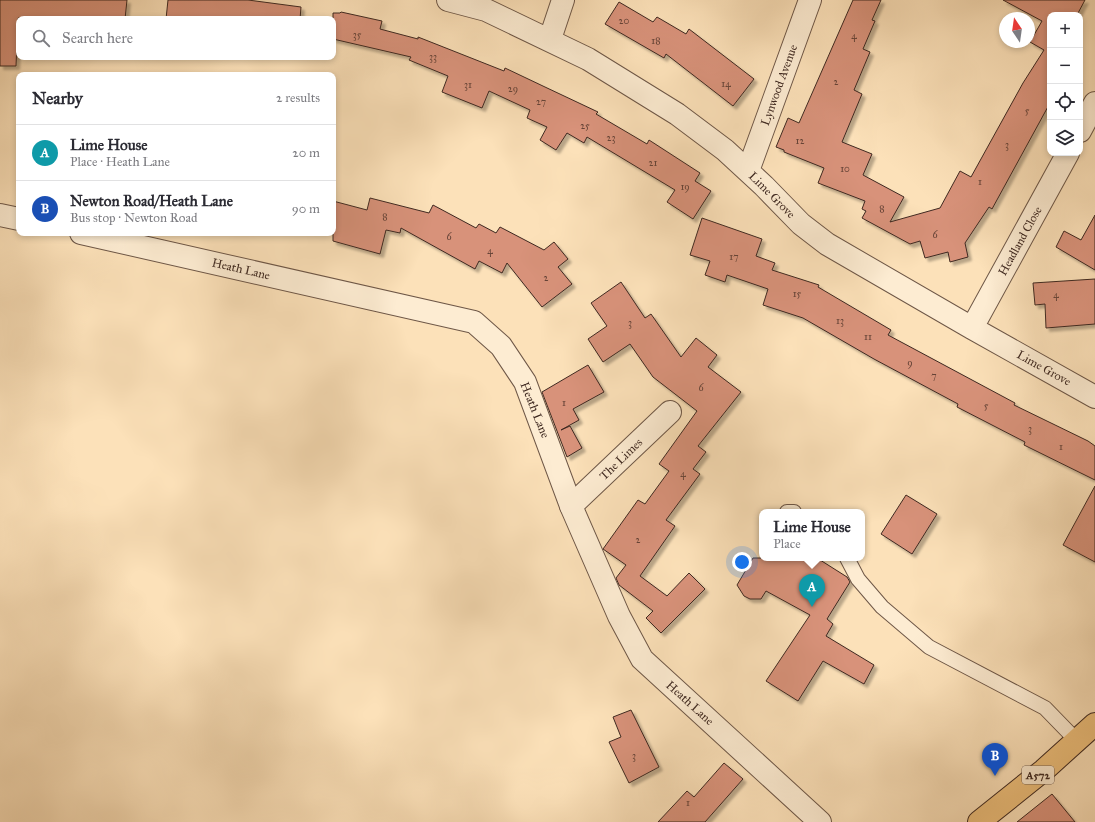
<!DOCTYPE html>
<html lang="en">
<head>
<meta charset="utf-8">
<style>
	:root { --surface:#fff; --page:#f7f7f7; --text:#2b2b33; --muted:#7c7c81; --line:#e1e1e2; --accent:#1a73e8 }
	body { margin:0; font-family:"IM FELL Great Primer",serif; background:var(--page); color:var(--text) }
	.controls { position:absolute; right:12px; top:12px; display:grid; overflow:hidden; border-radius:8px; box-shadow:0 2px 6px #0003 }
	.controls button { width:36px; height:36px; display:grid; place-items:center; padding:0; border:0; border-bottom:1px solid var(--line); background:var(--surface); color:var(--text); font:20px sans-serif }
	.compass { position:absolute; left:999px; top:12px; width:36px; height:36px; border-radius:50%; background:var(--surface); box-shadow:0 2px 6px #0003; rotate:347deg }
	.you { position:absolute; left:742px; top:562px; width:14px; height:14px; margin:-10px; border:3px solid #fff; border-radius:50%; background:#1a73e8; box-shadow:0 0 0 6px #1a73e833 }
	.badge { display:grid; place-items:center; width:26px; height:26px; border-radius:50%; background:var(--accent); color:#fff; font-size:13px; font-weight:700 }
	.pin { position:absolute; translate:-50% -33px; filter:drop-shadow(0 1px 2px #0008) }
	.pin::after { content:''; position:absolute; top:21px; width:14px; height:12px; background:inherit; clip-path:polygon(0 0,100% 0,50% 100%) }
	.popup { position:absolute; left:759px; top:509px; width:106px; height:52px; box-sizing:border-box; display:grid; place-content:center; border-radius:8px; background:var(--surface); filter:drop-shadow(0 1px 3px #0005); font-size:13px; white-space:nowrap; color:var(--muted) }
	.popup b { font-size:15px; color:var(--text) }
	.popup::after { content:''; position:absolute; left:50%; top:100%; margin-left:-8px; border:8px solid transparent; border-top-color:var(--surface) }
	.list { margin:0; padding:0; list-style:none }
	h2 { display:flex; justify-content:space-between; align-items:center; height:52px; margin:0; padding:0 16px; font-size:17px }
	h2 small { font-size:13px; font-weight:400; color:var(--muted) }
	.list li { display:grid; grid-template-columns:26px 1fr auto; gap:12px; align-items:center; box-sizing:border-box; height:56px; padding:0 16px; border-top:1px solid var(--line) }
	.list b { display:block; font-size:15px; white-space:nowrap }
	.list p { margin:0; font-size:13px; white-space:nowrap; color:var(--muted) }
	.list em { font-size:13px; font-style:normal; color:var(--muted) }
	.icon { flex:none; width:22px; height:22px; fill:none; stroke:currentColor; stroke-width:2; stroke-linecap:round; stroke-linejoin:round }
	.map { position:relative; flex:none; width:1095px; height:822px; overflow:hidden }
	.search { position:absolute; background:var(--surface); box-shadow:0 2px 6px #0003; left:16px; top:16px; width:320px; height:44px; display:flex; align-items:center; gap:10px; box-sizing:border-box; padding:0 14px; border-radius:8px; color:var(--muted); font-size:15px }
	.panel { position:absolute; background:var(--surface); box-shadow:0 2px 6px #0003; left:16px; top:72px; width:320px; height:164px; border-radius:8px }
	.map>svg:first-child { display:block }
</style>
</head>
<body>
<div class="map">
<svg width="1095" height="822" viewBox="0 0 1095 822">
	<defs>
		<filter id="shadow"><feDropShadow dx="3.5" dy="3.5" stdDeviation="1" flood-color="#0004"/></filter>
	</defs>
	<rect width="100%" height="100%" fill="#fce1b9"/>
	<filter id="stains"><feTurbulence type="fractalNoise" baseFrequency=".005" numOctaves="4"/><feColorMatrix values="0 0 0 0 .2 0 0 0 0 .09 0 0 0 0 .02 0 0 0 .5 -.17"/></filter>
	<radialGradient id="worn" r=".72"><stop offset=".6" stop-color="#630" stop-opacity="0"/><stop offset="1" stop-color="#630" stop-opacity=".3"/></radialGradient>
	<path fill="#d8927a" stroke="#3f2921" filter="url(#shadow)" d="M0,0H127L125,19L18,18L16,66H0Z
		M168,0H248L301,7L300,19H166Z
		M853,0H881L872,20L875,21L863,49L870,52L854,90L862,94L842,142L872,154L863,175L904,197L890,222L940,208L960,171L971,177L1023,83L1044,50L1030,42L1042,21L1003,0H1085L1077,15H1050V103L992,209L989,207L965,243L968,257L950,262L948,252L925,258L920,241L910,244L862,218L866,211L862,209L865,201L818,183L824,168L784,152V150L776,147L788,118L799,123Z
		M619,2L653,22L657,17L686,34L689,29L754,79L733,106L666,54L664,58L605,24Z
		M341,12L382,21L380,29L418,39V37L504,71L505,68L545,87L598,112L596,114L647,144L649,140L700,173L695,181L711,191L693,219L667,202L675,190L587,137L584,143L567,133L556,150L540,140L547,127L527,118L530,110L489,91L482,108L442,92L448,76L409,60L411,57L333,39V13H340Z
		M370,198L429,213L433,205L476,228L479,224L496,233L500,227L544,250L554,242L568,259L558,267L572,284L542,307L507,263L502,273L479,261L475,269L401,228L400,233L386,230L380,254L333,241V201L367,210Z
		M1095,215V270L1056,247L1064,231L1081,240Z
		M702,218L762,239L756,256L775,263L772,270L819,285L818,287L891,330L888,335L1015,403L1014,405L1088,441L1095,446V480L1024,445L1025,442L957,407L958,404L874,359L803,318L763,305L768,289L727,275L725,282L705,275L710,261L690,255Z
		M1095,279V324L1046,328L1045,304L1035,305L1033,283Z
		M621,282L645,318L651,314L681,357L696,338L717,355L708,367L741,392L698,446L706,452L693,469L700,474L666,520L675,526L640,576L667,596L689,573L705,589L661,633L646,618L653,611L619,585L616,578L626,565L603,549L638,500L645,504L669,471L659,464L697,411L653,377L630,344L603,362L588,339L607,326L591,303Z
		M588,365L604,392L573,409L579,420L561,430L570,426L582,448L567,457L542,392Z
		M1095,486V562L1063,545Z
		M906,495L937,514L912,554L881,534Z
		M753,558H817L847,577L850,582L827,619L833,624L826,636L874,665L864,684L823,661L798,701L766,681L810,615L766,591L761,599H750L744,596L737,585Z
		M631,710L659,767L629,783L609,742L621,737L613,717Z
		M724,763L743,779L705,822H658L687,791L694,797Z
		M1052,794L1075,822H1017Z"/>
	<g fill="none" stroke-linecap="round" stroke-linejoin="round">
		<defs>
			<path id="service" d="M787,512H794
				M847,558L858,579L882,607L929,647L1045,708L1078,742"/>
			<path id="minor" d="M448,0L486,10L588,59L677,114L725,150L764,186L801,224L827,244L972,328L1095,397
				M550,39L563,0
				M1080,131L1095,103
				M748,171L810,0
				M972,328L1068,153
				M571,506L670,412"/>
			<path id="tertiary" d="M0,215L19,219
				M81,233L474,322L501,346L525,382L571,506L619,616L642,659L820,822"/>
			<path id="primary" d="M979,822L1044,770L1095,724"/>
		</defs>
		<use href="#service" stroke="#6e5747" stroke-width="16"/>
		<use href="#minor" stroke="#6e5747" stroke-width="24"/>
		<use href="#tertiary" stroke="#6e5747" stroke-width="24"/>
		<use href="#primary" stroke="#3f2921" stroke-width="24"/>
		<use href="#service" stroke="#fdecd2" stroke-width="14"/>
		<use href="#minor" stroke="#fdecd2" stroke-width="22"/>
		<use href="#tertiary" stroke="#fdecd2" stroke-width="22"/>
		<use href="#primary" stroke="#eec07c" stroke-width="22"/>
	</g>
	<g text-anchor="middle" stroke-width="4" stroke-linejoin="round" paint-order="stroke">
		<g font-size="10" fill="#654337">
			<text x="624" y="24">20</text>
			<text x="357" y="38">35</text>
			<text x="854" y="39">4</text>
			<text x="656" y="44">18</text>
			<text x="433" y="60">33</text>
			<text x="836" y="85">2</text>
			<text x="726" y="87">14</text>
			<text x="468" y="88">31</text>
			<text x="513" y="92">29</text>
			<text x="541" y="105">27</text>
			<text x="1027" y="114">5</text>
			<text x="585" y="129">25</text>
			<text x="611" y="141">23</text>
			<text x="800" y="144">12</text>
			<text x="1007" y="148">3</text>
			<text x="653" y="166">21</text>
			<text x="845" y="172">10</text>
			<text x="980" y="185">1</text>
			<text x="685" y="190">19</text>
			<text x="882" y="212">8</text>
			<text x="385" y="220">8</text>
			<text x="935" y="238">6</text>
			<text x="449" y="240">6</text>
			<text x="490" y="254">4</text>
			<text x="734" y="260">17</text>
			<text x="546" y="281">2</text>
			<text x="797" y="297">15</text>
			<text x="1056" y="298">4</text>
			<text x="840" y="324">13</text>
			<text x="630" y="326">3</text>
			<text x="868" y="340">11</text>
			<text x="910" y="366">9</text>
			<text x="934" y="379">7</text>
			<text x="701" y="391">6</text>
			<text x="564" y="406">1</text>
			<text x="986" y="409">5</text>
			<text x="1030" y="432">3</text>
			<text x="1061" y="450">1</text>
			<text x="683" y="477">4</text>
			<text x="638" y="543">2</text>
			<text x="634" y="759">3</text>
			<text x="688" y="806">1</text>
		</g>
		<rect fill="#fdecd2" stroke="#786456" stroke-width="1" x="1022" y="766" width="32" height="18" rx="3"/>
		<g font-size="11" font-weight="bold" fill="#3f2921">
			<text x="1038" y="779">A572</text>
		</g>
		<g font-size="12" fill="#3f2921" stroke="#fdecd2">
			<text transform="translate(779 85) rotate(-70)" y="4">Lynwood Avenue</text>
			<text transform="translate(772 195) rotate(45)" y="4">Lime Grove</text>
			<text transform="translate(1020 241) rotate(-61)" y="4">Headland Close</text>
			<text transform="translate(241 269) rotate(13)" y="4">Heath Lane</text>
			<text transform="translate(1044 368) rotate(29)" y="4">Lime Grove</text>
			<text transform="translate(535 410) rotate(68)" y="4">Heath Lane</text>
			<text transform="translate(621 459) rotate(-44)" y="4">The Limes</text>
			<text transform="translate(690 703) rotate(42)" y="4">Heath Lane</text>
		</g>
	</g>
	<rect width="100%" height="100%" filter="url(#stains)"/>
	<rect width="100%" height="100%" fill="url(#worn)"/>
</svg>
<div class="controls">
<button>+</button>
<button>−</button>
<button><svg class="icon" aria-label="locate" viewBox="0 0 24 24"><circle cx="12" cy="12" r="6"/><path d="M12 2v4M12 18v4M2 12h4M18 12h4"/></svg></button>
<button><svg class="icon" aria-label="layers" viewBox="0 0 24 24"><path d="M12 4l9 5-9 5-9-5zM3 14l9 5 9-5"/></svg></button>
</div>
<svg class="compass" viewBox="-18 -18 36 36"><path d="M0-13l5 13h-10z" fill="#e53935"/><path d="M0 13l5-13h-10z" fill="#7c7c81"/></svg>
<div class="you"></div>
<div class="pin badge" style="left:812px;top:607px;background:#0f9aa8">A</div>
<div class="popup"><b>Lime House</b>Place</div>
<div class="pin badge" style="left:995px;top:776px;background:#1a4fb4">B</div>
<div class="search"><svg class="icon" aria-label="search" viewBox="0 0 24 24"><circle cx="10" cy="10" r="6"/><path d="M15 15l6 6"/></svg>Search here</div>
<section class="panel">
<h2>Nearby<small>2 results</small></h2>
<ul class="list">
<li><span class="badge" style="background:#0f9aa8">A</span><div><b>Lime House</b><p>Place · Heath Lane</p></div><em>20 m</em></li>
<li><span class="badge" style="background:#1a4fb4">B</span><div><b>Newton Road/Heath Lane</b><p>Bus stop · Newton Road</p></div><em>90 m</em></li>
</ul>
</section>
</div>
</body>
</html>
